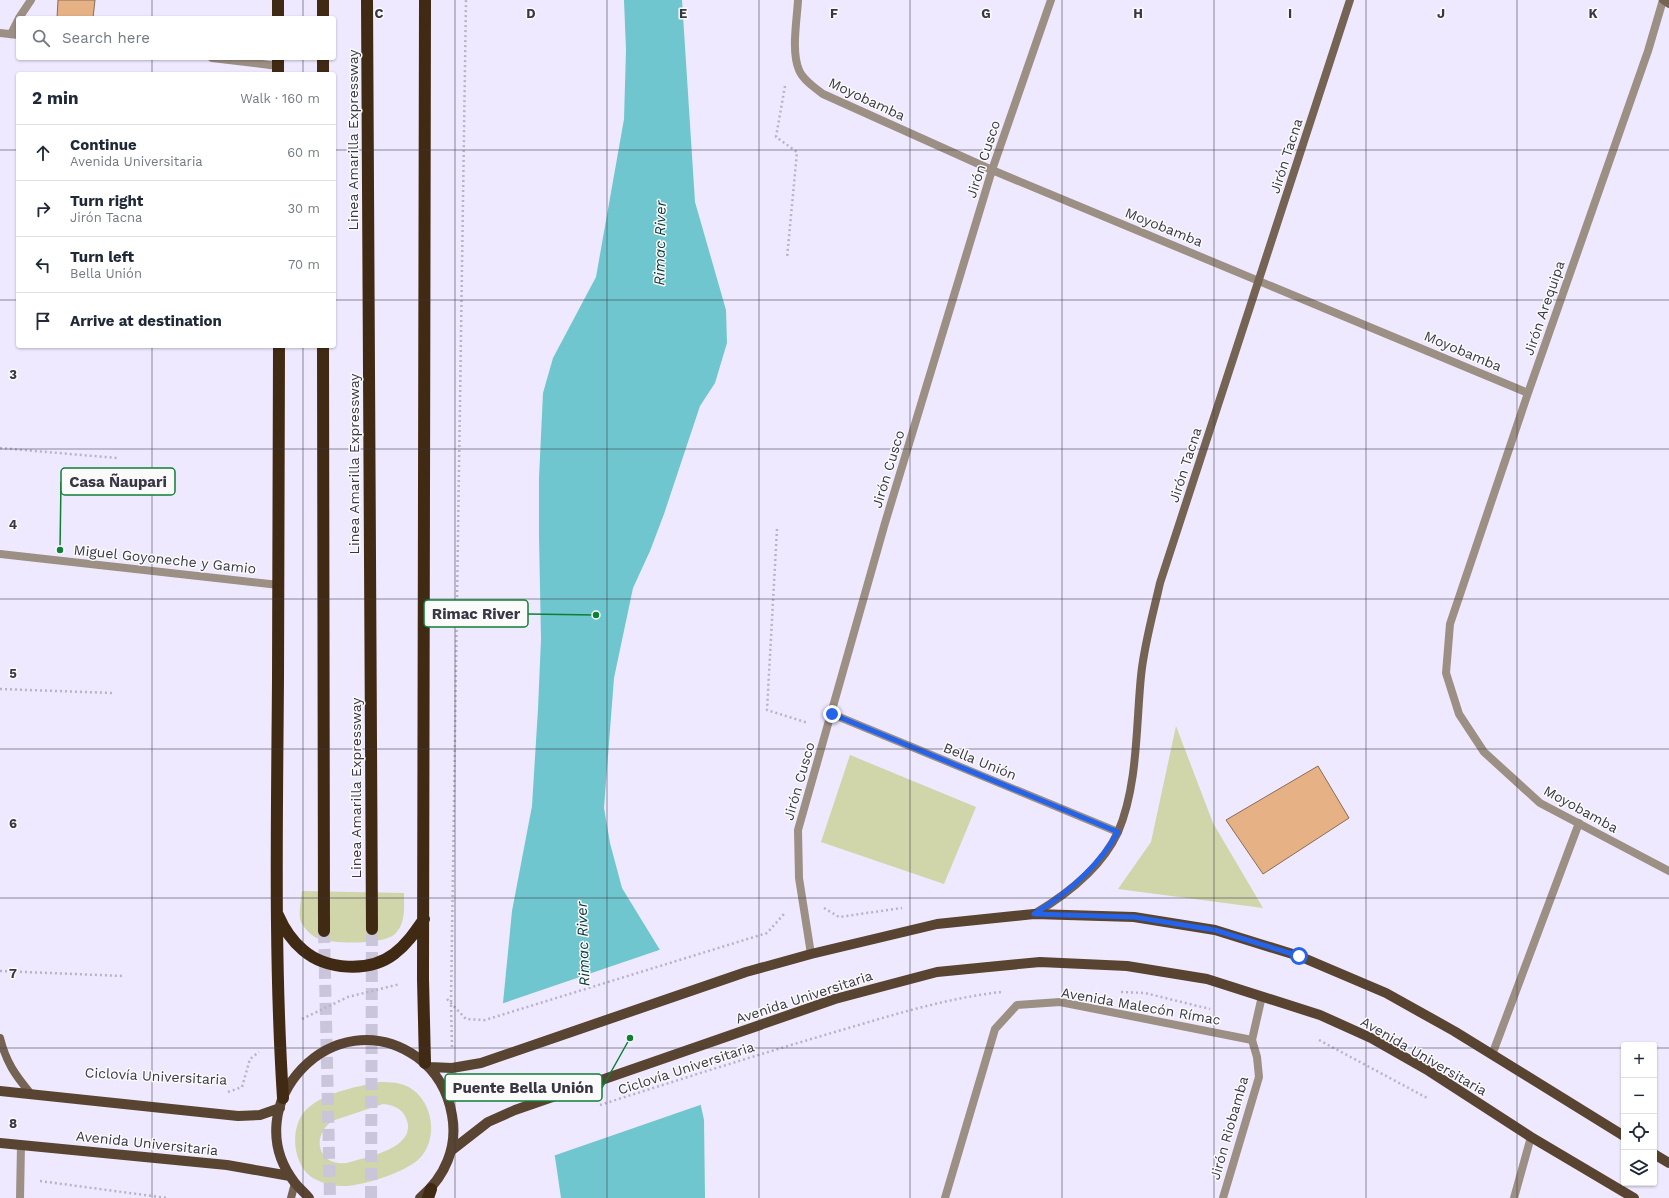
<!DOCTYPE html>
<html lang="en">
<head>
<meta charset="utf-8">
<style>
	:root { --surface:#fff; --page:#f2f2f3; --text:#1f2937; --muted:#747a83; --line:#e0e1e3 }
	body { margin:0; font-family:"Work Sans",sans-serif; background:var(--page); color:var(--text) }
	.controls { position:absolute; right:12px; bottom:12px; display:grid; overflow:hidden; border-radius:4px; box-shadow:0 1px 3px #0004 }
	.controls button { width:36px; height:36px; display:grid; place-items:center; padding:0; border:0; border-bottom:1px solid var(--line); background:var(--surface); color:var(--text); font:20px sans-serif }
	.stop { position:absolute; width:12px; height:12px; margin:-9px; border:3px solid #2563eb; border-radius:50%; background:#fff }
	.stop.end { background:#2563eb; border-color:#fff; box-shadow:0 1px 4px #0008 }
	.list { margin:0; padding:0; list-style:none }
	h2 { display:flex; justify-content:space-between; align-items:center; height:52px; margin:0; padding:0 16px; font-size:17px }
	h2 small { font-size:13px; font-weight:400; color:var(--muted) }
	.list li { display:grid; grid-template-columns:26px 1fr auto; gap:12px; align-items:center; box-sizing:border-box; height:56px; padding:0 16px; border-top:1px solid var(--line) }
	.list b { display:block; font-size:15px; white-space:nowrap }
	.list p { margin:0; font-size:13px; white-space:nowrap; color:var(--muted) }
	.list em { font-size:13px; font-style:normal; color:var(--muted) }
	.icon { flex:none; width:22px; height:22px; fill:none; stroke:currentColor; stroke-width:2; stroke-linecap:round; stroke-linejoin:round }
	.map { position:relative; flex:none; width:1669px; height:1198px; overflow:hidden }
	.search { position:absolute; background:var(--surface); box-shadow:0 1px 3px #0004; left:16px; top:16px; width:320px; height:44px; display:flex; align-items:center; gap:10px; box-sizing:border-box; padding:0 14px; border-radius:4px; color:var(--muted); font-size:15px }
	.panel { position:absolute; background:var(--surface); box-shadow:0 1px 3px #0004; left:16px; top:72px; width:320px; height:276px; border-radius:4px }
	.map>svg:first-child { display:block }
</style>
</head>
<body>
<div class="map">
<svg width="1669" height="1198" viewBox="0 0 1669 1198">
	<rect width="100%" height="100%" fill="#eee9ff"/>
	<path fill="#d0d5aa" fill-rule="evenodd" d="M1176,726L1213,823L1263,908L1118,889L1151,842Z
		M850,755L976,807L944,884L821,842Z
		M302,891L404,893C404,907 406,923 395,934C383,945 334,944 319,939C312,937 304,928 301,922C298,914 301,900 302,891Z
		M379,1082C385,1082 391,1082 397,1083C430,1089 442,1134 420,1158C407,1172 361,1187 341,1186C330,1186 319,1182 310,1176C293,1162 290,1130 304,1112C321,1093 355,1087 379,1082ZM383,1104C393,1105 402,1108 406,1118C419,1148 367,1157 347,1163C319,1167 310,1137 332,1121Z"/>
	<path fill="#6fc6ce" d="M624,0H682L695,202L726,310L727,343L715,383L700,406L664,514L650,551L633,588L614,678L604,808L610,843L622,888L671,968L704,1120L705,1198H561L555,1157L503,1003L512,911L532,806L538,709L541,639L539,536V478L543,393L553,358L596,277L624,119L626,50Z"/>
	<path fill="#eee9ff" d="M662,949L673,967L703,1104L553,1156L501,1004Z"/>
	<path fill="#e6b285" stroke="#886d55" d="M58,0H95L93,18H57Z
		M1318,766L1349,818L1263,874L1226,820Z"/>
	<g fill="none" stroke-linecap="round" stroke-linejoin="round">
		<path stroke="#cac5da" stroke-width="12" stroke-dasharray="12 6" stroke-linecap="butt" d="M324,931L330,1198
			M371,1198L372,929"/>
		<path stroke="#b8b3c7" stroke-width="2.5" stroke-dasharray="2 3" stroke-linecap="butt" d="M785,86L776,137L797,152L787,258
			M0,448L117,458
			M777,529L767,710L808,723
			M0,689L113,693
			M824,908L839,917L902,908
			M0,971L124,976
			M1121,992L1145,993L1210,1009
			M447,999L466,1019L485,1020L767,933L784,914
			M302,1019L348,997L400,984
			M1319,1040L1429,1099
			M452,1047L451,1003L466,0
			M228,1092L242,1087L250,1059L259,1052
			M600,1105C681,1079 763,1053 845,1029C896,1014 948,998 1001,992
			M40,1181L167,1198"/>
		<path stroke="#9c8f84" stroke-width="8" d="M19,18L31,0
			M11,34L18,20"/>
		<path stroke="#9c8f84" stroke-width="8" d="M798,0C797,20 791,51 799,70C803,80 815,88 823,94L992,170L1528,393
			M1663,0L1648,51L1528,393L1450,624L1446,673L1459,714L1484,752L1540,803L1669,871
			M0,33L18,35
			M212,58L278,66
			M0,554L279,585
			M832,714L1118,832
			M811,954L799,878L798,830L885,523L992,170L1051,0
			M1492,1055L1579,823
			M20,1198L21,1145
			M945,1198L995,1029L1017,1005L1060,1002L1252,1040
			M1223,1198L1259,1077L1257,1057L1252,1040L1262,996
			M1514,1198L1531,1137"/>
		<path stroke="#756353" stroke-width="8" d="M1663,0L1669,4
			M1034,914C1066,895 1102,867 1118,832C1138,786 1136,725 1141,676C1144,645 1153,614 1160,583L1350,0
			M0,1038C6,1062 15,1075 31,1094
			M291,1198L295,1183"/>
		<path stroke="#594431" stroke-width="10" d="M429,1067L452,1068L481,1063L746,972L811,954L937,924L1034,914L1134,917L1215,930L1299,956L1386,993L1454,1031L1624,1136
			M0,1091L238,1116L260,1115L280,1108
			M0,1143L227,1165L290,1176
			M452,1150L488,1122L515,1110L835,999L937,972L1040,962L1127,966L1207,979L1320,1015L1371,1038L1429,1071L1531,1137L1634,1198
			M1654,1154L1669,1163
			M309,1198C305,1193 299,1188 295,1183C234,1105 334,998 417,1057C436,1071 448,1092 452,1115C458,1147 445,1177 420,1198"/>
		<path stroke="#412a13" stroke-width="12" d="M278,0V18
			M323,0V18
			M367,0L372,929
			M425,0L423,979L425,1063
			M278,58V74
			M323,58V74
			M279,346C279,457 279,568 278,679C277,819 274,959 283,1098
			M323,346L324,931
			M278,915C284,929 291,940 303,950C326,970 369,973 394,954C407,944 415,932 424,919
			M428,1198L431,1189"/>
	</g>
	<g fill="none" stroke-linecap="round" stroke-linejoin="round">
		<path stroke="#2563eb" stroke-width="5" d="M832,714L1118,832C1098,867 1068,893 1034,914L1134,917L1215,930L1299,956"/>
	</g>
	<path fill="none" stroke="#3a3745" stroke-width="1" stroke-opacity="0.55" d="M152,0V18M303,0V18M455,0V1198M607,0V1198M759,0V1198M910,0V1198M1062,0V1198M1214,0V1198M1366,0V1198M1517,0V1198M152,58V74M303,58V74M0,150H18M334,150H1669M0,300H18M334,300H1669M152,346V1198M303,346V1198M0,449H1669M0,599H1669M0,749H1669M0,898H1669M0,1048H1624M1654,1048H1669"/>
	<g text-anchor="middle" stroke-width="3" stroke-linejoin="round" paint-order="stroke">
		<g font-size="14" fill="#3a3745" stroke="#fafafa">
			<text transform="translate(867 99) rotate(25)" y="5">Moyobamba</text>
			<text transform="translate(353 140) rotate(-90)" y="5">Linea Amarilla Expressway</text>
			<text transform="translate(1286 156) rotate(-72)" y="5">Jirón Tacna</text>
			<text transform="translate(983 159) rotate(-72)" y="5">Jirón Cusco</text>
			<text transform="translate(1164 227) rotate(22)" y="5">Moyobamba</text>
			<text transform="translate(1544 308) rotate(-71)" y="5">Jirón Arequipa</text>
			<text transform="translate(1463 351) rotate(23)" y="5">Moyobamba</text>
			<text transform="translate(354 464) rotate(-90)" y="5">Linea Amarilla Expressway</text>
			<text transform="translate(1185 465) rotate(-72)" y="5">Jirón Tacna</text>
			<text transform="translate(888 469) rotate(-73)" y="5">Jirón Cusco</text>
			<text transform="translate(165 559) rotate(6)" y="5">Miguel Goyoneche y Gamio</text>
			<text transform="translate(980 761) rotate(22)" y="5">Bella Unión</text>
			<text transform="translate(799 781) rotate(-74)" y="5">Jirón Cusco</text>
			<text transform="translate(356 788) rotate(-90)" y="5">Linea Amarilla Expressway</text>
			<text transform="translate(1581 809) rotate(29)" y="5">Moyobamba</text>
			<text transform="translate(804 997) rotate(-18)" y="5">Avenida Universitaria</text>
			<text transform="translate(1141 1006) rotate(10)" y="5">Avenida Malecón Rímac</text>
			<text transform="translate(1424 1056) rotate(30)" y="5">Avenida Universitaria</text>
			<text transform="translate(686 1068) rotate(-18)" y="5">Ciclovía Universitaria</text>
			<text transform="translate(156 1076) rotate(3)" y="5">Ciclovía Universitaria</text>
			<text transform="translate(1229 1128) rotate(-74)" y="5">Jirón Riobamba</text>
			<text transform="translate(147 1143) rotate(6)" y="5">Avenida Universitaria</text>
		</g>
		<g font-size="15" font-style="italic" fill="#0c373b" stroke="#fafafa">
			<text transform="translate(660 243) rotate(-89)" y="5">Rimac River</text>
			<text transform="translate(583 944) rotate(-92)" y="5">Rimac River</text>
		</g>
	</g>
	<g font-size="13" text-anchor="middle" font-weight="bold" fill="#3a3745" stroke="#fafafa" stroke-width="3" stroke-linejoin="round" paint-order="stroke">
		<text x="379" y="18">C</text>
		<text x="531" y="18">D</text>
		<text x="683" y="18">E</text>
		<text x="834" y="18">F</text>
		<text x="986" y="18">G</text>
		<text x="1138" y="18">H</text>
		<text x="1290" y="18">I</text>
		<text x="1441" y="18">J</text>
		<text x="1593" y="18">K</text>
		<text x="13" y="379">3</text>
		<text x="13" y="529">4</text>
		<text x="13" y="678">5</text>
		<text x="13" y="828">6</text>
		<text x="13" y="978">7</text>
		<text x="13" y="1128">8</text>
	</g>
	<path fill="none" stroke="#0e7f35" stroke-width="1.5" d="M60 550L61 482M596 615L528 614M630 1038L602 1088"/>
	<g fill="#0e7f35" stroke="#fafafa" stroke-width="1.5">
		<circle cx="60" cy="550" r="4"/>
		<circle cx="596" cy="615" r="4"/>
		<circle cx="630" cy="1038" r="4"/>
	</g>
	<g fill="#fafafa" stroke="#0e7f35" stroke-width="1.5">
		<rect x="61" y="468" width="114" height="27" rx="4"/>
		<rect x="424" y="600" width="104" height="27" rx="4"/>
		<rect x="445" y="1074" width="157" height="27" rx="4"/>
	</g>
	<g font-size="15" text-anchor="middle" font-weight="bold" fill="#3a3745">
		<text x="118" y="487">Casa Ñaupari</text>
		<text x="476" y="619">Rimac River</text>
		<text x="523" y="1093">Puente Bella Unión</text>
	</g>
</svg>
<div class="controls">
<button>+</button>
<button>−</button>
<button><svg class="icon" aria-label="locate" viewBox="0 0 24 24"><circle cx="12" cy="12" r="6"/><path d="M12 2v4M12 18v4M2 12h4M18 12h4"/></svg></button>
<button><svg class="icon" aria-label="layers" viewBox="0 0 24 24"><path d="M12 4l9 5-9 5-9-5zM3 14l9 5 9-5"/></svg></button>
</div>
<div class="stop" style="left:1299px;top:956px"></div>
<div class="stop end" style="left:832px;top:714px"></div>
<div class="search"><svg class="icon" aria-label="search" viewBox="0 0 24 24"><circle cx="10" cy="10" r="6"/><path d="M15 15l6 6"/></svg>Search here</div>
<section class="panel">
<h2>2 min<small>Walk · 160 m</small></h2>
<ul class="list">
<li><svg class="icon" aria-label="ahead" viewBox="0 0 24 24"><path d="M12 20V5M6 11l6-6 6 6"/></svg><div><b>Continue</b><p>Avenida Universitaria</p></div><em>60 m</em></li>
<li><svg class="icon" aria-label="right" viewBox="0 0 24 24"><path d="M7 20v-9h11M14 6l5 5-5 5"/></svg><div><b>Turn right</b><p>Jirón Tacna</p></div><em>30 m</em></li>
<li><svg class="icon" aria-label="left" viewBox="0 0 24 24"><path d="M17 20v-9H6M10 6l-5 5 5 5"/></svg><div><b>Turn left</b><p>Bella Unión</p></div><em>70 m</em></li>
<li><svg class="icon" aria-label="arrive" viewBox="0 0 24 24"><path d="M6 21V4h12l-3 4 3 4H6"/></svg><div><b>Arrive at destination</b></div></li>
</ul>
</section>
</div>
</body>
</html>
